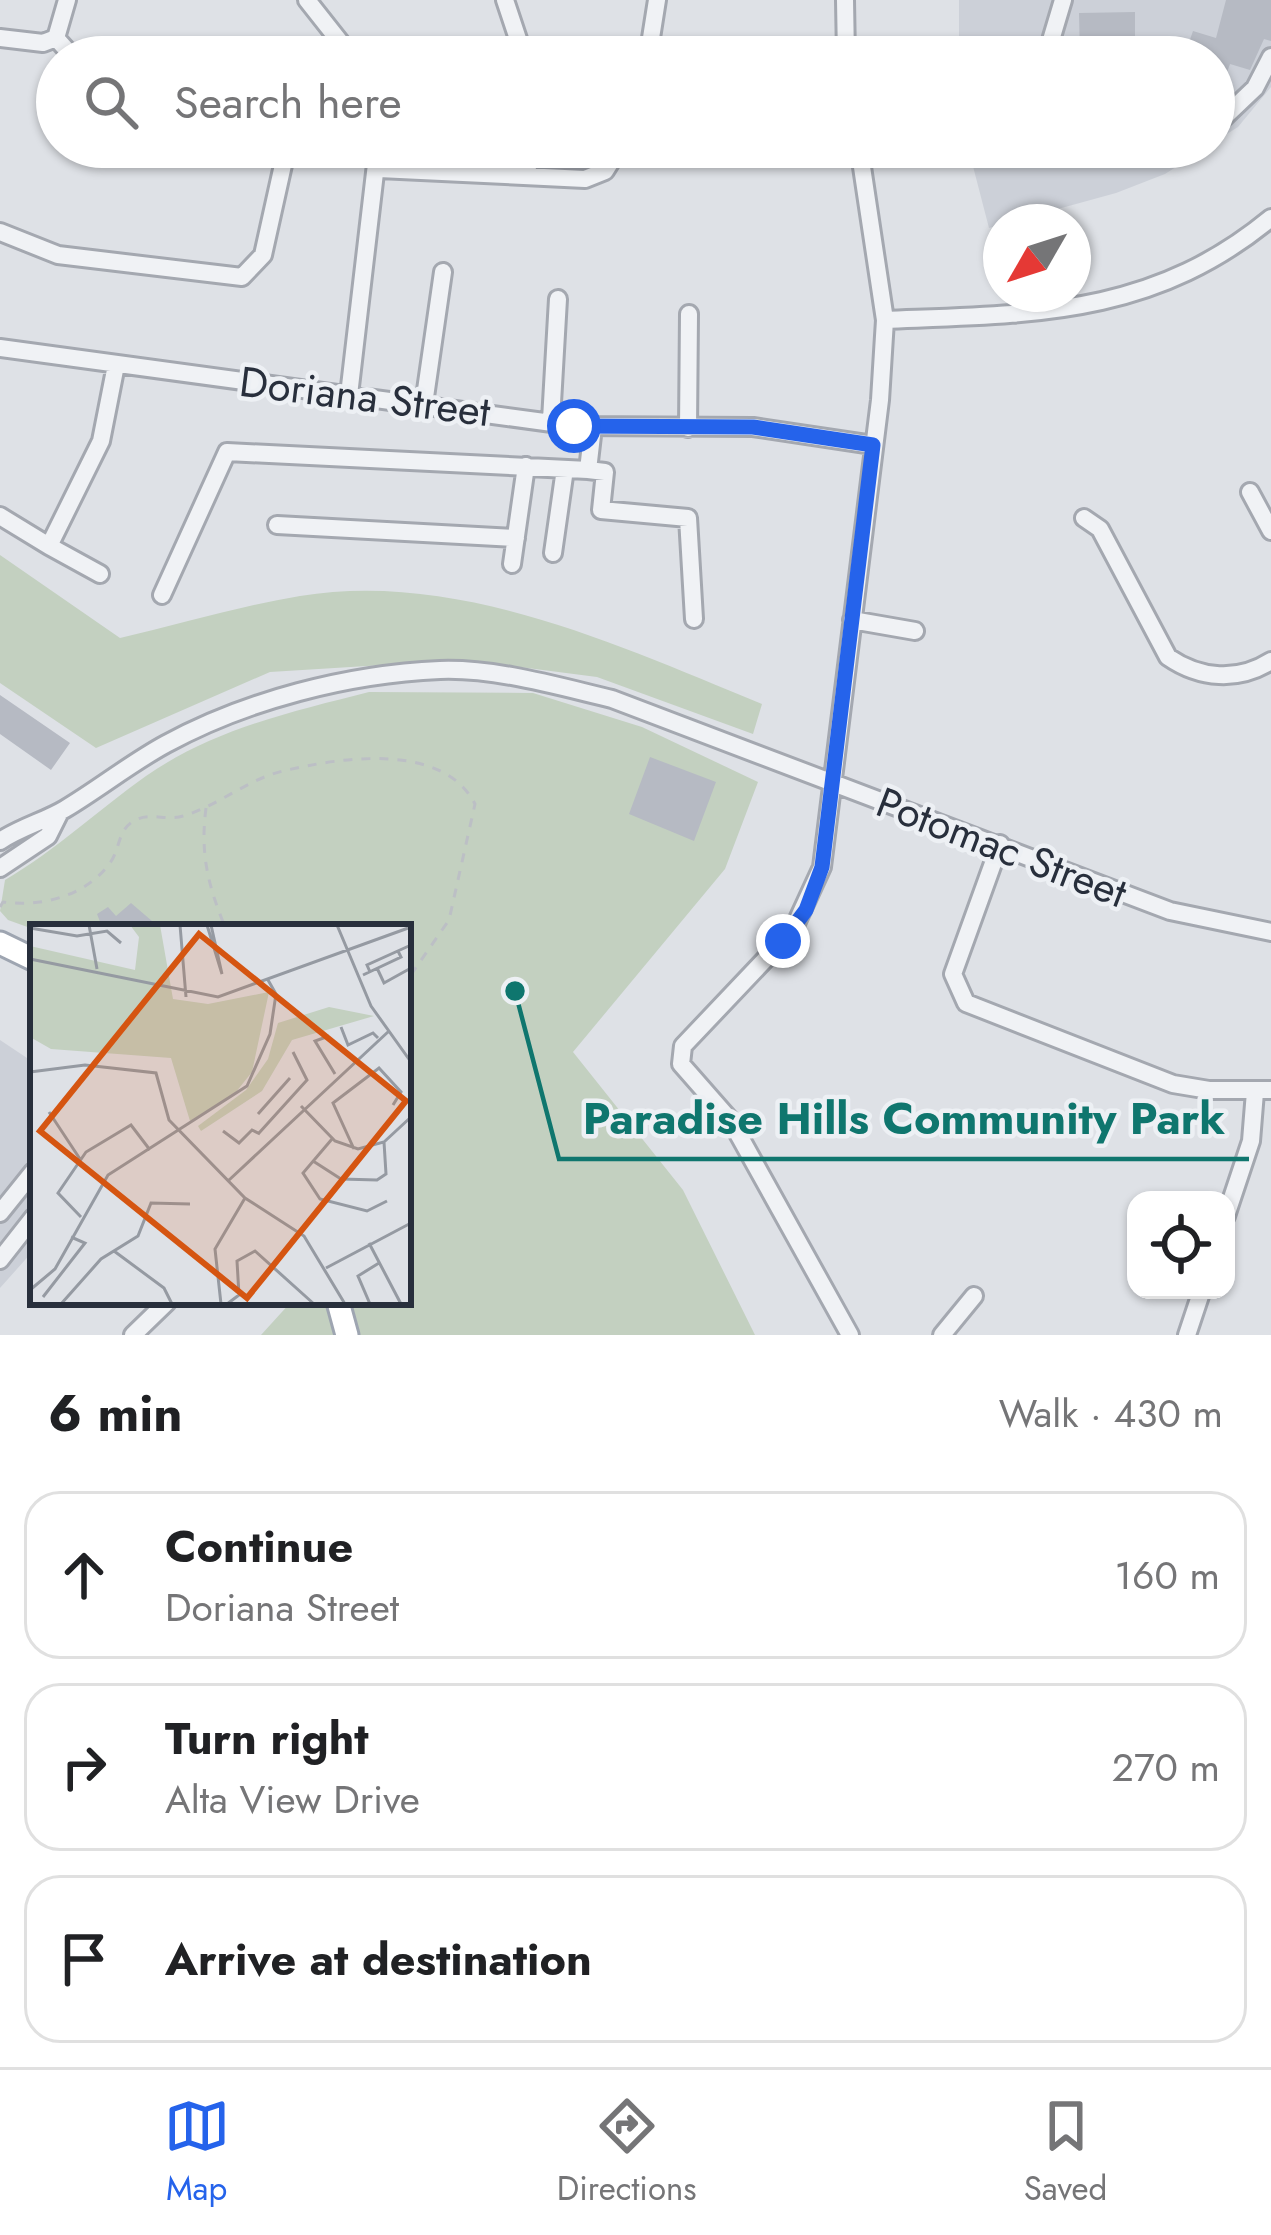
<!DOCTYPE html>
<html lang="en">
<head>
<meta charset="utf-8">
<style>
	:root { --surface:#fff; --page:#f2f2f2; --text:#202124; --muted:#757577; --line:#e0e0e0; --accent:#2563eb }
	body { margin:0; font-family:Jost,sans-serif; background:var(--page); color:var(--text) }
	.controls { position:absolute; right:36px; bottom:36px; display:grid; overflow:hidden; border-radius:24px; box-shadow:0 3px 9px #0004 }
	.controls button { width:108px; height:108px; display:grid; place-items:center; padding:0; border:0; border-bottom:3px solid var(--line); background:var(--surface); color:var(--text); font:60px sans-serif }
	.compass { position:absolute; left:983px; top:204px; width:108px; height:108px; border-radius:50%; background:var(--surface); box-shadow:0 3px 9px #0004; rotate:231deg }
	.stop { position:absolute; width:36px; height:36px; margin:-27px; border:9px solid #2563eb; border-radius:50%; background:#fff }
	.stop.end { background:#2563eb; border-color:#fff; box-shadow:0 3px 12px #0008 }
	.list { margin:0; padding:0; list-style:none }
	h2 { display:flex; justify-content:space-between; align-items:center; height:156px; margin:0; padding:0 48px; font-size:51px }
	h2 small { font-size:39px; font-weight:400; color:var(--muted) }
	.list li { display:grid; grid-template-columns:78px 1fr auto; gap:36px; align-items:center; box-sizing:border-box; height:168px; margin:0 24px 24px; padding:0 24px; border:3px solid var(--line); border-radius:36px }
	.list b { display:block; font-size:45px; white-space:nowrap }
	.list p { margin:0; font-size:39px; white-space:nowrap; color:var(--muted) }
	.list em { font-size:39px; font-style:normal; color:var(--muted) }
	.icon { flex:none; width:66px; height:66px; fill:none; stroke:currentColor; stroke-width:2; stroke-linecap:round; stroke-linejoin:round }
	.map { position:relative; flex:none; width:1271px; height:1335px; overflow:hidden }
	.search { position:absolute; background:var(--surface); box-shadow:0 3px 9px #0004; left:36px; right:36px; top:36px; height:132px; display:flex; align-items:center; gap:30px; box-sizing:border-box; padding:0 42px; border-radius:66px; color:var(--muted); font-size:45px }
	.sheet { height:732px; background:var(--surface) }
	nav { display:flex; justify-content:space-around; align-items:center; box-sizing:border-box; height:168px; border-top:3px solid var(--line); background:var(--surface); font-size:33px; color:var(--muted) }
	nav a { display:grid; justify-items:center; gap:6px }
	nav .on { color:var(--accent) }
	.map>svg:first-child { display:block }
</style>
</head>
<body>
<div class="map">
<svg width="1271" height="1335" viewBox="0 0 1271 1335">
	<rect width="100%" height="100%" fill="#dee1e6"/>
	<path fill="#ccd0d8" d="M959,0H1271V87L1238,127L1214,142V57H959Z
		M968,147H1207L1165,174L1116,193L989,228Z
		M0,1040L33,1062V1251L0,1288Z"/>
	<path fill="#c3d0c0" d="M0,555L120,638C180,624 240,606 300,596C458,570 620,646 762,704L753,734L597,677L464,660L270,672L96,748L0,683Z
		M369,692L533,693L642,727L758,782L725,869L573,1052L683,1190L755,1335H261L291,1302H408V927L33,929L8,920L0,911L5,880C56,850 98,810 146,776C214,729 291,712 369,692Z"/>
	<path fill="#b6bac3" d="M1226,0H1271V41L1264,39L1250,70L1230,64L1214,109V57H1187L1191,52L1186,51L1193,31L1216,38Z
		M1135,12V57H1080L1079,13Z
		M0,695L70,743L51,770L0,734Z
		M650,757L716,782L694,841L629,814Z
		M131,903L159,927H102L97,914L108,907L116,916Z"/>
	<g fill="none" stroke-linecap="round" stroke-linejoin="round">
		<defs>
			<path id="minor" d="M307,0L352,57
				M505,0L524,57
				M845,0L846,57
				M0,38L43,43L56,38
				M56,38L67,0
				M56,38L73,57
				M648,57L657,0
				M1046,57L1063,0
				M1214,127L1255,88L1271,57
				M1106,147L1157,154L1177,147
				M379,169L585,179L605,171L620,147
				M527,176L530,147
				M0,232L58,255L242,277L263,255L287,147
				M885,320C1031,314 1151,317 1271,218
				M0,348L574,426L753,427L873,445
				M349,395L378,147
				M424,404L443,272
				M551,420L558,299
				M593,427L588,470L605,472L601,510L688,518L694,619
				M688,428L689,314
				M1250,492L1271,531
				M0,516L49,546L101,441L116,365
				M1084,518L1100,529L1168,657C1200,679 1238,682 1271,661
				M277,525L516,538
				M49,546L100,574
				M553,553L565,469
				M512,564L526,466
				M162,595L227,452L588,470
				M852,620L915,631
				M0,841C21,827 45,821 65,809C100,788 131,763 166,744C247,700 348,674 440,670C496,668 557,686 612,699L1170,911L1271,932
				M1000,844L953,974L966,1003L1173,1084L1209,1090H1271
				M0,868L48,836L60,812
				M0,1213L33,1172
				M1226,1216L1251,1141L1255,1092
				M0,1260L33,1218
				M133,1335L167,1302
				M850,1335L731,1121L681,1064L683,1046L793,930L822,867L880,400L885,320L859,147
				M942,1335L974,1296
				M1187,1335L1202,1290"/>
			<path id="major" d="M0,943L33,959
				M338,1302L347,1335"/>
		</defs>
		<use href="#minor" stroke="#a4a8b0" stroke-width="22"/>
		<use href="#major" stroke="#9ea5b1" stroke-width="27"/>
		<path stroke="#bcbfc5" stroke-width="3" stroke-dasharray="9 9" stroke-linecap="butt" d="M206,808C200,854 208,885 225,927
			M0,907L3,902C41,907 85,897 110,863C121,848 117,827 138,819C152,813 168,821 183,816C218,806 248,779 283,771C342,757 443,742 475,804L449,920L408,979"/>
		<use href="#minor" stroke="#f0f2f5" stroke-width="16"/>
		<use href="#major" stroke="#fff" stroke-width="21"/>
	</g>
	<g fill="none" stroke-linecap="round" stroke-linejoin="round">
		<path stroke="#2563eb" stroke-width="15" d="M574,426L753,427L873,445L822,867L806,910L783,941"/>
	</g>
	<g text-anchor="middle" stroke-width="9" stroke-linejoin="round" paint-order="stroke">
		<g font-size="42" fill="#282f3c" stroke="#edf0f4">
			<text transform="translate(365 396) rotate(7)" y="15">Doriana Street</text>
			<text transform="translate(1002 847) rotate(21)" y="15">Potomac Street</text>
		</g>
	</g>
	<g transform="translate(30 924)">
		<rect width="381" height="381" fill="#dee1e6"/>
		<path d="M100,1H130L143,75L178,80L239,68L222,148L202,173L160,197L141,134L21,125L0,113V22L105,46L109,13ZM299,83L344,92L262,116L232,167L171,207L168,202L216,166L238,135L248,99Z" fill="#c3d0c0"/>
		<path fill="none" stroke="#959aa2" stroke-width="3" d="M59,1L67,45M150,1L156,73M177,1L192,50L181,1M307,1L341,82L381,138M0,4L47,12L77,7L91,19M0,35L188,73L381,3M347,44L354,59L381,44M340,48L337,41L381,21M333,51L371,33L368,27M311,103L318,121L343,109L348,114M299,112L285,117L305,150M0,148L55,141L126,149L139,196L215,274L274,312L315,380M271,182L305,217L328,225L354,218L381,193M19,188L50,235M228,190L260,154M193,207L209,219L222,206L230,210M229,209L277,156L263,128M302,215L273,249L290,275L337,287L357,277M324,225L303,179L349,144L371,168L363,181M283,237L311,255L347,256L356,250L354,218M198,257L359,107M51,293L28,269L56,228L101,201L120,226M339,319L371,380M84,327L134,364L142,380M296,344L381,299M0,366L25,345L78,251L217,162L240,110L246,70L238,56M13,373L55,319L41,313M31,380L71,335L108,312L121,279L160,280M191,380L185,325L215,274M197,380L209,371L207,337L225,327L284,380M340,380L328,352L349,339"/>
		<path fill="#d55511" fill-opacity="0.15" stroke="#d55511" stroke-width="6" d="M169,10L376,177L217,374L10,207Z"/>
		<rect width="381" height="381" fill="none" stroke="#282f3c" stroke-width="6"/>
	</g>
	<path fill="none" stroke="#0f766e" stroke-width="4.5" d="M515 991L559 1159H1249"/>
	<circle fill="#0f766e" stroke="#edf0f4" stroke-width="4.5" cx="515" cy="991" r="12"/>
	<g font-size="45" text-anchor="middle" font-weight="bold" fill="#0f766e" stroke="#edf0f4" stroke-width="9" stroke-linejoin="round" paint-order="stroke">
		<text x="904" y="1134">Paradise Hills Community Park</text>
	</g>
</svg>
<div class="controls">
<button><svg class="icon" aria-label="locate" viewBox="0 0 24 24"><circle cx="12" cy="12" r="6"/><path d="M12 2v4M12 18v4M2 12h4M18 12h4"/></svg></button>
</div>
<svg class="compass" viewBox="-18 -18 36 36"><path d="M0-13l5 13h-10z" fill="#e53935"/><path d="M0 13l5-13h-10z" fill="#757577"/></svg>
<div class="stop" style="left:574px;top:426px"></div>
<div class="stop end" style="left:783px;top:941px"></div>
<div class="search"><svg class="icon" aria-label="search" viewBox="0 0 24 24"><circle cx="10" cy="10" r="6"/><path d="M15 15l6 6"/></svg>Search here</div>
</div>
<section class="sheet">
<h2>6 min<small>Walk · 430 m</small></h2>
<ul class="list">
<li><svg class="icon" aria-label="ahead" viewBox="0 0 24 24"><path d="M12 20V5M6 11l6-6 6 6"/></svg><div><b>Continue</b><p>Doriana Street</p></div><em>160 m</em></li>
<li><svg class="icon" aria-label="right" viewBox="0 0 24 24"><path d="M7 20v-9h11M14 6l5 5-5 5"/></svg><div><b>Turn right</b><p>Alta View Drive</p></div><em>270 m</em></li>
<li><svg class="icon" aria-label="arrive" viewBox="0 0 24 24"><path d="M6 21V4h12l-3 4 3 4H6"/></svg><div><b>Arrive at destination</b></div></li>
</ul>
</section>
<nav>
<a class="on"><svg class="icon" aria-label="map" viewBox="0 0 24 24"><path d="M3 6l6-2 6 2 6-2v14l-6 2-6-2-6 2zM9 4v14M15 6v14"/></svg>Map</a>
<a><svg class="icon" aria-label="directions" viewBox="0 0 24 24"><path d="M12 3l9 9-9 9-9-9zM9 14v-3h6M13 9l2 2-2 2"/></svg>Directions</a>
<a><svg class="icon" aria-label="saved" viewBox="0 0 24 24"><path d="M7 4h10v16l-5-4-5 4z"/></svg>Saved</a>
</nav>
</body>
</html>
